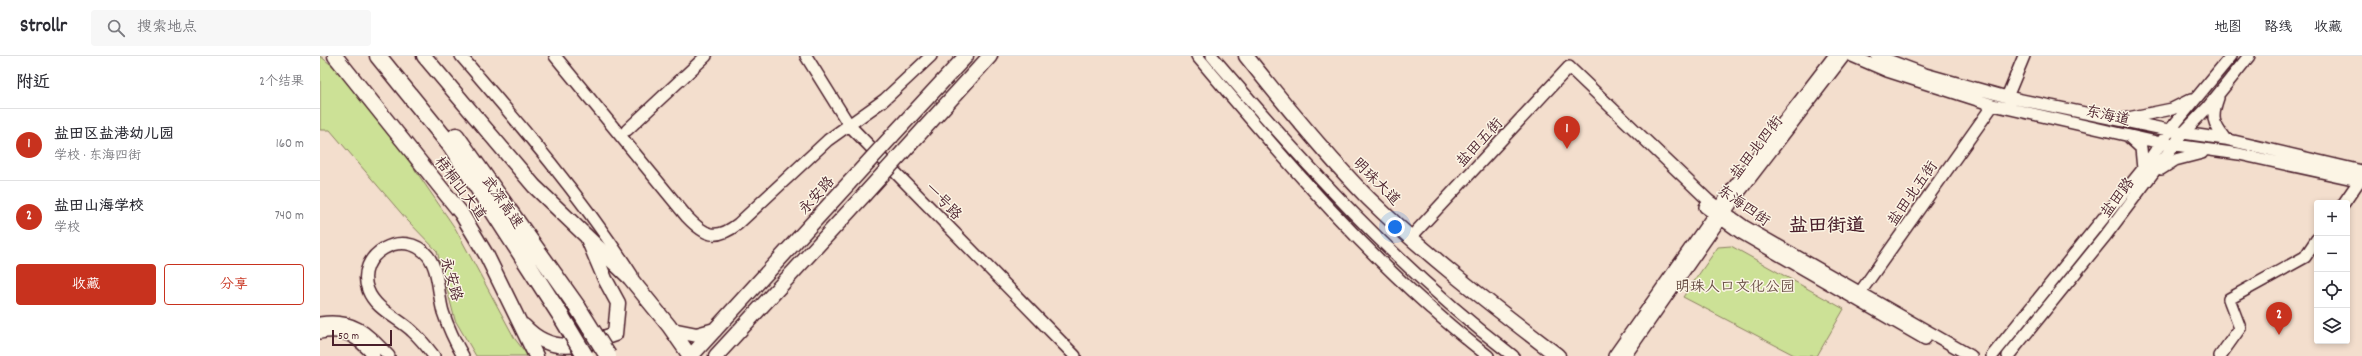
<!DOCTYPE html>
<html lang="zh">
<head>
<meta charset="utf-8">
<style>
	:root { --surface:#fff; --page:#f7f7f7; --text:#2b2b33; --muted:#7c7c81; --line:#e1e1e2; --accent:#c8321e }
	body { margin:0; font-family:Dekko,"LXGW WenKai TC",sans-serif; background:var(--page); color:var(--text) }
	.controls { position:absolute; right:12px; bottom:12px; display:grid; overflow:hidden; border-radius:4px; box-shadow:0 2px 6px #0003 }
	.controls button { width:36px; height:36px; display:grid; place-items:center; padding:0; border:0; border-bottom:1px solid var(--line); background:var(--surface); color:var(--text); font:20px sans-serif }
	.scale { position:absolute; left:12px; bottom:10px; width:60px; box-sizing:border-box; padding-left:4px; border:2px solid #4a1f2b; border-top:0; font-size:11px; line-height:14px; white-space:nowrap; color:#4a1f2b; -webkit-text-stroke:3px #fcf5e5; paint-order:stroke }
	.you { position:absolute; left:1075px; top:171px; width:14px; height:14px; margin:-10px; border:3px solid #fff; border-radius:50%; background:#1a73e8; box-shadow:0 0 0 6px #1a73e833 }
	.badge { display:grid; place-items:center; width:26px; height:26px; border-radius:50%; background:var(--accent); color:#fff; font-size:13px; font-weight:700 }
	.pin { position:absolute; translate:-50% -33px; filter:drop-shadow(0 1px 2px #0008) }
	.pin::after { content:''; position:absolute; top:21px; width:14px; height:12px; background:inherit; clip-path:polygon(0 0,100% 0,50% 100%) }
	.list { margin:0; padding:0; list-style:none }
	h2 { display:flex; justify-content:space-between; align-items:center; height:52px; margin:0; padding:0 16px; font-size:17px }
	h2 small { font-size:13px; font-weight:400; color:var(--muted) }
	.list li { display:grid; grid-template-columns:26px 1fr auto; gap:12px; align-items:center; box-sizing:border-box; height:72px; padding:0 16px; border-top:1px solid var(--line) }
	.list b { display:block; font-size:15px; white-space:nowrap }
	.list p { margin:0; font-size:13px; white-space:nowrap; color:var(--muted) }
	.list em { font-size:13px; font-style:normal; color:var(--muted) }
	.actions { display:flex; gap:8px; padding:12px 16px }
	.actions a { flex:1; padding:9px 0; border:1px solid var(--accent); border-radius:4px; text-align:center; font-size:14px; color:var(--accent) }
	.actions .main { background:var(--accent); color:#fff }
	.icon { flex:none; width:22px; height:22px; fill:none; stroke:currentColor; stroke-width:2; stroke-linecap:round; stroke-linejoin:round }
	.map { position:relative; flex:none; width:2042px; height:300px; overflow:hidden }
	header { display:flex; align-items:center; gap:24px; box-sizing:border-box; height:56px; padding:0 20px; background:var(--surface); border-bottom:1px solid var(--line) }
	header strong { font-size:19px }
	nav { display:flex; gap:22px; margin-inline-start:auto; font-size:14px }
	.search { width:280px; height:36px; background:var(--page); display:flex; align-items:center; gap:10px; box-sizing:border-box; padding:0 14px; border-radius:4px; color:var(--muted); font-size:15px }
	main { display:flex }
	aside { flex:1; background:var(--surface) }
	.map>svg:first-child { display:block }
</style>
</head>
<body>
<header>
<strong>Strollr</strong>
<div class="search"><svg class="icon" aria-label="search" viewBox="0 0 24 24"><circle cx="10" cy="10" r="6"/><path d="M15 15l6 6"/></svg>搜索地点</div>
<nav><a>地图</a><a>路线</a><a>收藏</a></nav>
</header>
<main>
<aside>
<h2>附近<small>2个结果</small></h2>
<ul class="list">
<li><span class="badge">1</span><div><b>盐田区盐港幼儿园</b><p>学校 · 东海四街</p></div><em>160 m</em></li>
<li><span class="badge">2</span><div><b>盐田山海学校</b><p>学校</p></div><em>740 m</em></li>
</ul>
<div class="actions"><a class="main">收藏</a><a>分享</a></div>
</aside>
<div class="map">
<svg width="2042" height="300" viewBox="0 0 2042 300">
	<rect width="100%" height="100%" fill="#f3decd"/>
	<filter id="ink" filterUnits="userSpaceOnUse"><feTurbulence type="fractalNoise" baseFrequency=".025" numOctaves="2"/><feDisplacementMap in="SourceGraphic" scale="8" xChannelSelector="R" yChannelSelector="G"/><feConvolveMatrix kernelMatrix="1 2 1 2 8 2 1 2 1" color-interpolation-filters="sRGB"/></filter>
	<g filter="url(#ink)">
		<path fill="#cce196" stroke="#8b8060" d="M0,0L19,15L65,70L135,172L195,283L208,300H156L135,264L117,195L87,164L10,74H0Z
			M1411,190L1524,253L1497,300H1476L1363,241L1398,191Z"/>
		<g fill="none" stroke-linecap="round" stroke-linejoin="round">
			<defs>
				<path id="minor" d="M141,0C202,71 262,141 312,219
					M235,0L367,161C385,180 396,185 418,168L508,84L564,44L611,0
					M486,0L529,69L755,300
					M877,0C967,107 1057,214 1168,300
					M892,0C987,111 1076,210 1193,300
					M1532,0L1567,15L1673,49L1841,87L1919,98L2042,125
					M1557,0L1605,18L1687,41L1863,77L1905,83L2042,115
					M1687,41L1704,0
					M1898,42C1891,62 1893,67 1905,83
					M1803,63L1852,53L1872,43
					M307,74L386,0
					M1809,81L1821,92L1823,113
					M1841,113L1855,104L1882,97
					M2024,147L2039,125
					M1385,151L1421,177L1605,283
					M1091,181L1249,11L1389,145L1424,170L1651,300
					M1536,242L1673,49
					M0,267C34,262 47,277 69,300
					M0,277C25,272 38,282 54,300
					M114,300C107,291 100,282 92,275C78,262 55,253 48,234C34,199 84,170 108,200C119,214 118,239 123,256C128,271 135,286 143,300
					M1294,300L1409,137L1514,0
					M1305,300L1415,142L1524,0
					M1672,300L1823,113L1850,74L1911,0
					M1688,300L1786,179L1863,77L1888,51L1929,0
					M1900,300L1920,272L1909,243L1985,201L1997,183"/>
				<path id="major" d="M15,0L141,157L167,200L216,300
					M104,0L214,130L310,222L349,270L370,300
					M926,0C965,49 1004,97 1048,142C1107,200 1173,250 1238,300
					M572,80L646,0
					M583,96L670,0
					M204,270C232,300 261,290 295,278L298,247L285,223L268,183
					M352,274L377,279L395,274
					M371,300L529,127
					M396,300L544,139"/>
				<path id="highway" d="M58,0L131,90L241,260
					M136,80L258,252"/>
			</defs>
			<use href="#minor" stroke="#4a1f2b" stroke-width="14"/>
			<use href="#major" stroke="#4a1f2b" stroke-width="17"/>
			<use href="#highway" stroke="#4a1f2b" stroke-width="19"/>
			<use href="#minor" stroke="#fcf5e5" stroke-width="11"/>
			<use href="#major" stroke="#fcf5e5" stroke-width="14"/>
			<use href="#highway" stroke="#fcf5e5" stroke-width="16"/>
			<defs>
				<path id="major-bridge" d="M529,127L572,80
					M544,139L583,96"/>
				<path id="highway-bridge" d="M258,252L288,300
					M241,260L265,300"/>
			</defs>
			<use href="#major-bridge" stroke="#4a1f2b" stroke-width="17" stroke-linecap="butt"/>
			<use href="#highway-bridge" stroke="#4a1f2b" stroke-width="19" stroke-linecap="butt"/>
			<use href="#major-bridge" stroke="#fcf5e5" stroke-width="14"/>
			<use href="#highway-bridge" stroke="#fcf5e5" stroke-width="16"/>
		</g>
	</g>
	<g text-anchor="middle" stroke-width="3" stroke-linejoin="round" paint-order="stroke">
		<g font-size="15" fill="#4a1f2b" stroke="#fcf5e5">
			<text transform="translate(1788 59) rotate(13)" y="5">东海道</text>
			<text transform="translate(1159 86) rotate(-47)" y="5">盐田五街</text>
			<text transform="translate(1436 91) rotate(-52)" y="5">盐田北四街</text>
			<text transform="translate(1057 125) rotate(45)" y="5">明珠大道</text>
			<text transform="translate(141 132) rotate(53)" y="5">梧桐山大道</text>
			<text transform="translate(1592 137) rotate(-55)" y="5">盐田北五街</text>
			<text transform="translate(496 139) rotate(-48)" y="5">永安路</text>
			<text transform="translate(1797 141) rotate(-53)" y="5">盐田路</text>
			<text transform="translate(624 145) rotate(46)" y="5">一号路</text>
			<text transform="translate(183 146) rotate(55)" y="5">武深高速</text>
			<text transform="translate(1424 149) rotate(35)" y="5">东海四街</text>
			<text transform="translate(132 223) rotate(74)" y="5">永安路</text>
		</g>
		<g font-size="15" fill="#6a5046" stroke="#fcf5e5">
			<text x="1415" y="235">明珠人口文化公园</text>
		</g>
		<g font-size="19" font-weight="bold" fill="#4a1f2b" stroke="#fcf5e5">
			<text x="1507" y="175">盐田街道</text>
		</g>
	</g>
</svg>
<div class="controls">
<button>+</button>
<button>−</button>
<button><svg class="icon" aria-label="locate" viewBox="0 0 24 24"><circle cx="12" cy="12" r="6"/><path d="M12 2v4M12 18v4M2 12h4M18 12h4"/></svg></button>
<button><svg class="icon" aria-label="layers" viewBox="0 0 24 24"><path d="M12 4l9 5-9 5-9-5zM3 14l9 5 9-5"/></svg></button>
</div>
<div class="scale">50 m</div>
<div class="you"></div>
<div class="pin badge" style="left:1247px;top:93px">1</div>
<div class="pin badge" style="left:1959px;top:279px">2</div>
</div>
</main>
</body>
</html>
